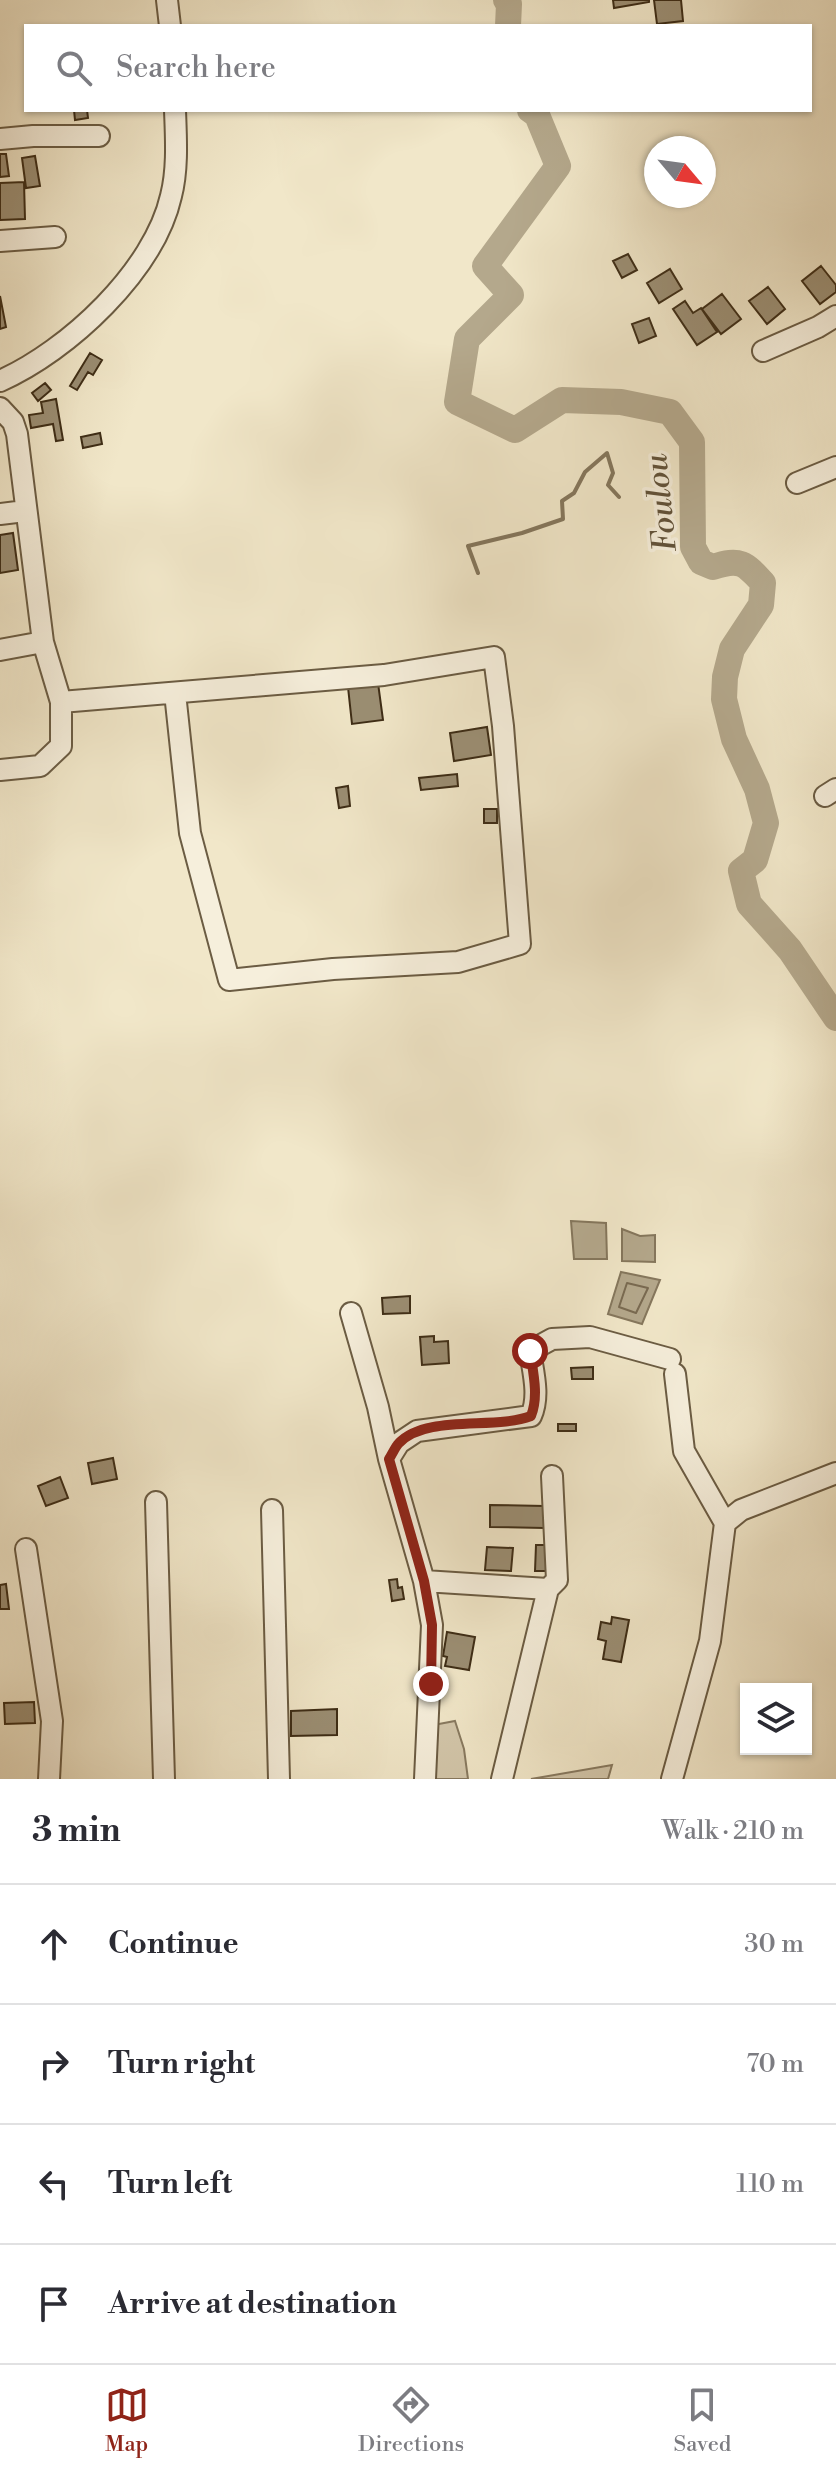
<!DOCTYPE html>
<html lang="en">
<head>
<meta charset="utf-8">
<style>
	:root { --surface:#fff; --page:#f7f7f7; --text:#2b2b33; --muted:#7c7c81; --line:#e1e1e2; --accent:#8f2418 }
	body { margin:0; font-family:"Libre Bodoni",serif; background:var(--page); color:var(--text) }
	.controls { position:absolute; right:24px; bottom:24px; display:grid; overflow:hidden; border-radius:0px; box-shadow:0 2px 6px #0004 }
	.controls button { width:72px; height:72px; display:grid; place-items:center; padding:0; border:0; border-bottom:2px solid var(--line); background:var(--surface); color:var(--text); font:40px sans-serif }
	.compass { position:absolute; left:644px; top:136px; width:72px; height:72px; border-radius:50%; background:var(--surface); box-shadow:0 2px 6px #0004; rotate:119deg }
	.stop { position:absolute; width:24px; height:24px; margin:-18px; border:6px solid #8f2418; border-radius:50%; background:#fff }
	.stop.end { background:#8f2418; border-color:#fff; box-shadow:0 2px 8px #0008 }
	.list { margin:0; padding:0; list-style:none }
	h2 { display:flex; justify-content:space-between; align-items:center; height:104px; margin:0; padding:0 32px; font-size:34px }
	h2 small { font-size:26px; font-weight:400; color:var(--muted) }
	.list li { display:grid; grid-template-columns:52px 1fr auto; gap:24px; align-items:center; box-sizing:border-box; height:120px; padding:0 32px; border-top:2px solid var(--line) }
	.list b { display:block; font-size:30px; white-space:nowrap }
	.list em { font-size:26px; font-style:normal; color:var(--muted) }
	.icon { flex:none; width:44px; height:44px; fill:none; stroke:currentColor; stroke-width:2; stroke-linecap:round; stroke-linejoin:round }
	.map { position:relative; flex:none; width:836px; height:1779px; overflow:hidden }
	.search { position:absolute; background:var(--surface); box-shadow:0 2px 6px #0004; left:24px; right:24px; top:24px; height:88px; display:flex; align-items:center; gap:20px; box-sizing:border-box; padding:0 28px; border-radius:0px; color:var(--muted); font-size:30px }
	.sheet { height:584px; background:var(--surface) }
	nav { display:flex; justify-content:space-around; align-items:center; box-sizing:border-box; height:112px; border-top:2px solid var(--line); background:var(--surface); font-size:22px; color:var(--muted) }
	nav a { display:grid; justify-items:center; gap:4px }
	nav .on { color:var(--accent) }
	.map>svg:first-child { display:block }
</style>
</head>
<body>
<div class="map">
<svg width="836" height="1779" viewBox="0 0 836 1779">
	<rect width="100%" height="100%" fill="#f1e7c9"/>
	<filter id="stains"><feTurbulence type="fractalNoise" baseFrequency=".0025" numOctaves="4"/><feColorMatrix values="0 0 0 0 .2 0 0 0 0 .09 0 0 0 0 .02 0 0 0 .5 -.17"/></filter>
	<radialGradient id="worn" r=".72"><stop offset=".6" stop-color="#630" stop-opacity="0"/><stop offset="1" stop-color="#630" stop-opacity=".3"/></radialGradient>
	<path fill="#d3c7ab" stroke="#887a60" stroke-width="2" d="M455,1721L464,1749L468,1779H425L428,1726Z
		M612,1765L608,1779H531Z"/>
	<path fill="#b4a88c" stroke="#85775d" stroke-width="2" d="M571,1221L606,1223L607,1259H574Z
		M622,1229L640,1236L655,1235V1262L622,1261Z
		M621,1272L660,1280L642,1324L608,1314Z"/>
	<g fill="none" stroke-linecap="round" stroke-linejoin="round">
		<path stroke="#796a51" stroke-width="2" d="M627,1283L648,1288L636,1313L619,1307Z"/>
		<path stroke="#85775d" stroke-width="4" d="M478,573L468,546L522,533L563,519L562,501L574,493L585,472L607,453L613,473L608,485L619,497"/>
		<path stroke="#b4a88c" stroke-width="26" d="M506,0L509,4L508,26
			M530,110L537,115L558,166L485,266L511,295L467,339L457,402L515,430L562,400L621,402L670,412L692,442L693,547L701,562L713,567C740,558 745,563 763,583L761,605L732,649L725,677L724,699L734,739L757,789L766,823L755,860L741,871L749,904L790,950L836,1018"/>
	</g>
	<path fill="#9b8e73" stroke="#3e2d16" stroke-width="2" d="M613,0H649V2L614,8Z
		M654,0H681L683,21L657,24Z
		M74,110H87L88,118L75,120Z
		M0,154H6L9,176L0,177Z
		M35,156L40,186L26,188L22,158Z
		M24,182L25,219L0,220V183Z
		M628,254L637,270L622,278L613,261Z
		M821,266L836,285V292L820,304L802,281Z
		M670,269L682,289L659,303L647,283Z
		M768,287L785,309L767,324L749,301Z
		M722,294L741,319L721,334L702,309Z
		M0,296L6,327L0,329Z
		M685,301L693,313L701,308L717,332L697,345L673,309Z
		M649,318L656,336L639,343L632,324Z
		M90,353L102,360L93,375L88,372L77,390L70,386Z
		M45,383L51,390L38,401L32,393Z
		M56,399L63,440L56,441L53,424L31,428L29,415L43,413L41,402Z
		M100,433L102,444L83,448L81,437Z
		M13,533L18,570L0,573V535Z
		M378,683L383,720L352,724L348,687Z
		M487,727L491,755L454,761L450,733Z
		M457,774L458,786L421,790L419,778Z
		M348,786L350,806L339,808L336,788Z
		M484,809H497V823H484Z
		M410,1296V1313L383,1314L382,1298Z
		M434,1336V1342L448,1341L449,1363L422,1365L420,1337Z
		M593,1367V1379H572L571,1368Z
		M558,1424H576V1431H558Z
		M113,1458L117,1479L92,1484L88,1463Z
		M60,1477L68,1498L46,1506L38,1486Z
		M490,1505L544,1506V1528L490,1527Z
		M536,1545H547L546,1571H535Z
		M487,1547L513,1548L511,1571L485,1570Z
		M397,1579L398,1588L402,1587L404,1599L392,1601L389,1580Z
		M6,1584L9,1609H0V1585Z
		M612,1617L629,1620L621,1662L603,1659L606,1641L598,1639L601,1622L611,1624Z
		M447,1632L475,1637L469,1670L445,1666L447,1657L443,1656Z
		M34,1702L35,1723L5,1724L4,1703Z
		M337,1709V1735L291,1736V1711Z"/>
	<g fill="none" stroke-linecap="round" stroke-linejoin="round">
		<defs>
			<path id="minor" d="M167,0L170,26
				M0,139L33,136H99
				M0,241L55,237
				M763,351L818,327L836,316
				M0,381C68,351 154,271 171,196C178,169 176,138 175,110
				M0,408L13,422L17,434L43,642L61,702L384,675L494,657L503,726L520,944L458,962L333,969L229,980L190,833L175,693
				M797,483L836,467
				M0,514L25,511
				M0,650L43,642
				M0,770L40,766L61,746V702
				M825,796L836,789
				M351,1313L378,1407L389,1459
				M156,1502L164,1779
				M272,1510L279,1779
				M725,1523L741,1510L836,1473
				M26,1549L52,1721L49,1779
				M424,1581L548,1589
				M425,1779L432,1625L424,1581L389,1459L399,1443L417,1431L531,1416C540,1396 533,1372 530,1351L552,1339L590,1337L670,1359
				M502,1779L548,1589L557,1580L552,1476
				M672,1779L710,1641L725,1523L684,1451L675,1374"/>
		</defs>
		<use href="#minor" stroke="#6b5c43" stroke-width="24"/>
		<use href="#minor" stroke="#f6efdc" stroke-width="20"/>
	</g>
	<g fill="none" stroke-linecap="round" stroke-linejoin="round">
		<path stroke="#8f2418" stroke-width="10" d="M431,1684L432,1625L424,1581L389,1459C392,1455 395,1447 399,1443C426,1414 495,1430 531,1416C539,1396 533,1372 530,1351"/>
	</g>
	<g text-anchor="middle" stroke-width="7" stroke-linejoin="round" paint-order="stroke">
		<g font-size="32" font-style="italic" fill="#615239" stroke="#f6efdc">
			<text transform="translate(660 503) rotate(-96)" y="11">Foulou</text>
		</g>
	</g>
	<rect width="100%" height="100%" filter="url(#stains)"/>
	<rect width="100%" height="100%" fill="url(#worn)"/>
</svg>
<div class="controls">
<button><svg class="icon" aria-label="layers" viewBox="0 0 24 24"><path d="M12 4l9 5-9 5-9-5zM3 14l9 5 9-5"/></svg></button>
</div>
<svg class="compass" viewBox="-18 -18 36 36"><path d="M0-13l5 13h-10z" fill="#e53935"/><path d="M0 13l5-13h-10z" fill="#7c7c81"/></svg>
<div class="stop" style="left:530px;top:1351px"></div>
<div class="stop end" style="left:431px;top:1684px"></div>
<div class="search"><svg class="icon" aria-label="search" viewBox="0 0 24 24"><circle cx="10" cy="10" r="6"/><path d="M15 15l6 6"/></svg>Search here</div>
</div>
<section class="sheet">
<h2>3 min<small>Walk · 210 m</small></h2>
<ul class="list">
<li><svg class="icon" aria-label="ahead" viewBox="0 0 24 24"><path d="M12 20V5M6 11l6-6 6 6"/></svg><div><b>Continue</b></div><em>30 m</em></li>
<li><svg class="icon" aria-label="right" viewBox="0 0 24 24"><path d="M7 20v-9h11M14 6l5 5-5 5"/></svg><div><b>Turn right</b></div><em>70 m</em></li>
<li><svg class="icon" aria-label="left" viewBox="0 0 24 24"><path d="M17 20v-9H6M10 6l-5 5 5 5"/></svg><div><b>Turn left</b></div><em>110 m</em></li>
<li><svg class="icon" aria-label="arrive" viewBox="0 0 24 24"><path d="M6 21V4h12l-3 4 3 4H6"/></svg><div><b>Arrive at destination</b></div></li>
</ul>
</section>
<nav>
<a class="on"><svg class="icon" aria-label="map" viewBox="0 0 24 24"><path d="M3 6l6-2 6 2 6-2v14l-6 2-6-2-6 2zM9 4v14M15 6v14"/></svg>Map</a>
<a><svg class="icon" aria-label="directions" viewBox="0 0 24 24"><path d="M12 3l9 9-9 9-9-9zM9 14v-3h6M13 9l2 2-2 2"/></svg>Directions</a>
<a><svg class="icon" aria-label="saved" viewBox="0 0 24 24"><path d="M7 4h10v16l-5-4-5 4z"/></svg>Saved</a>
</nav>
</body>
</html>
